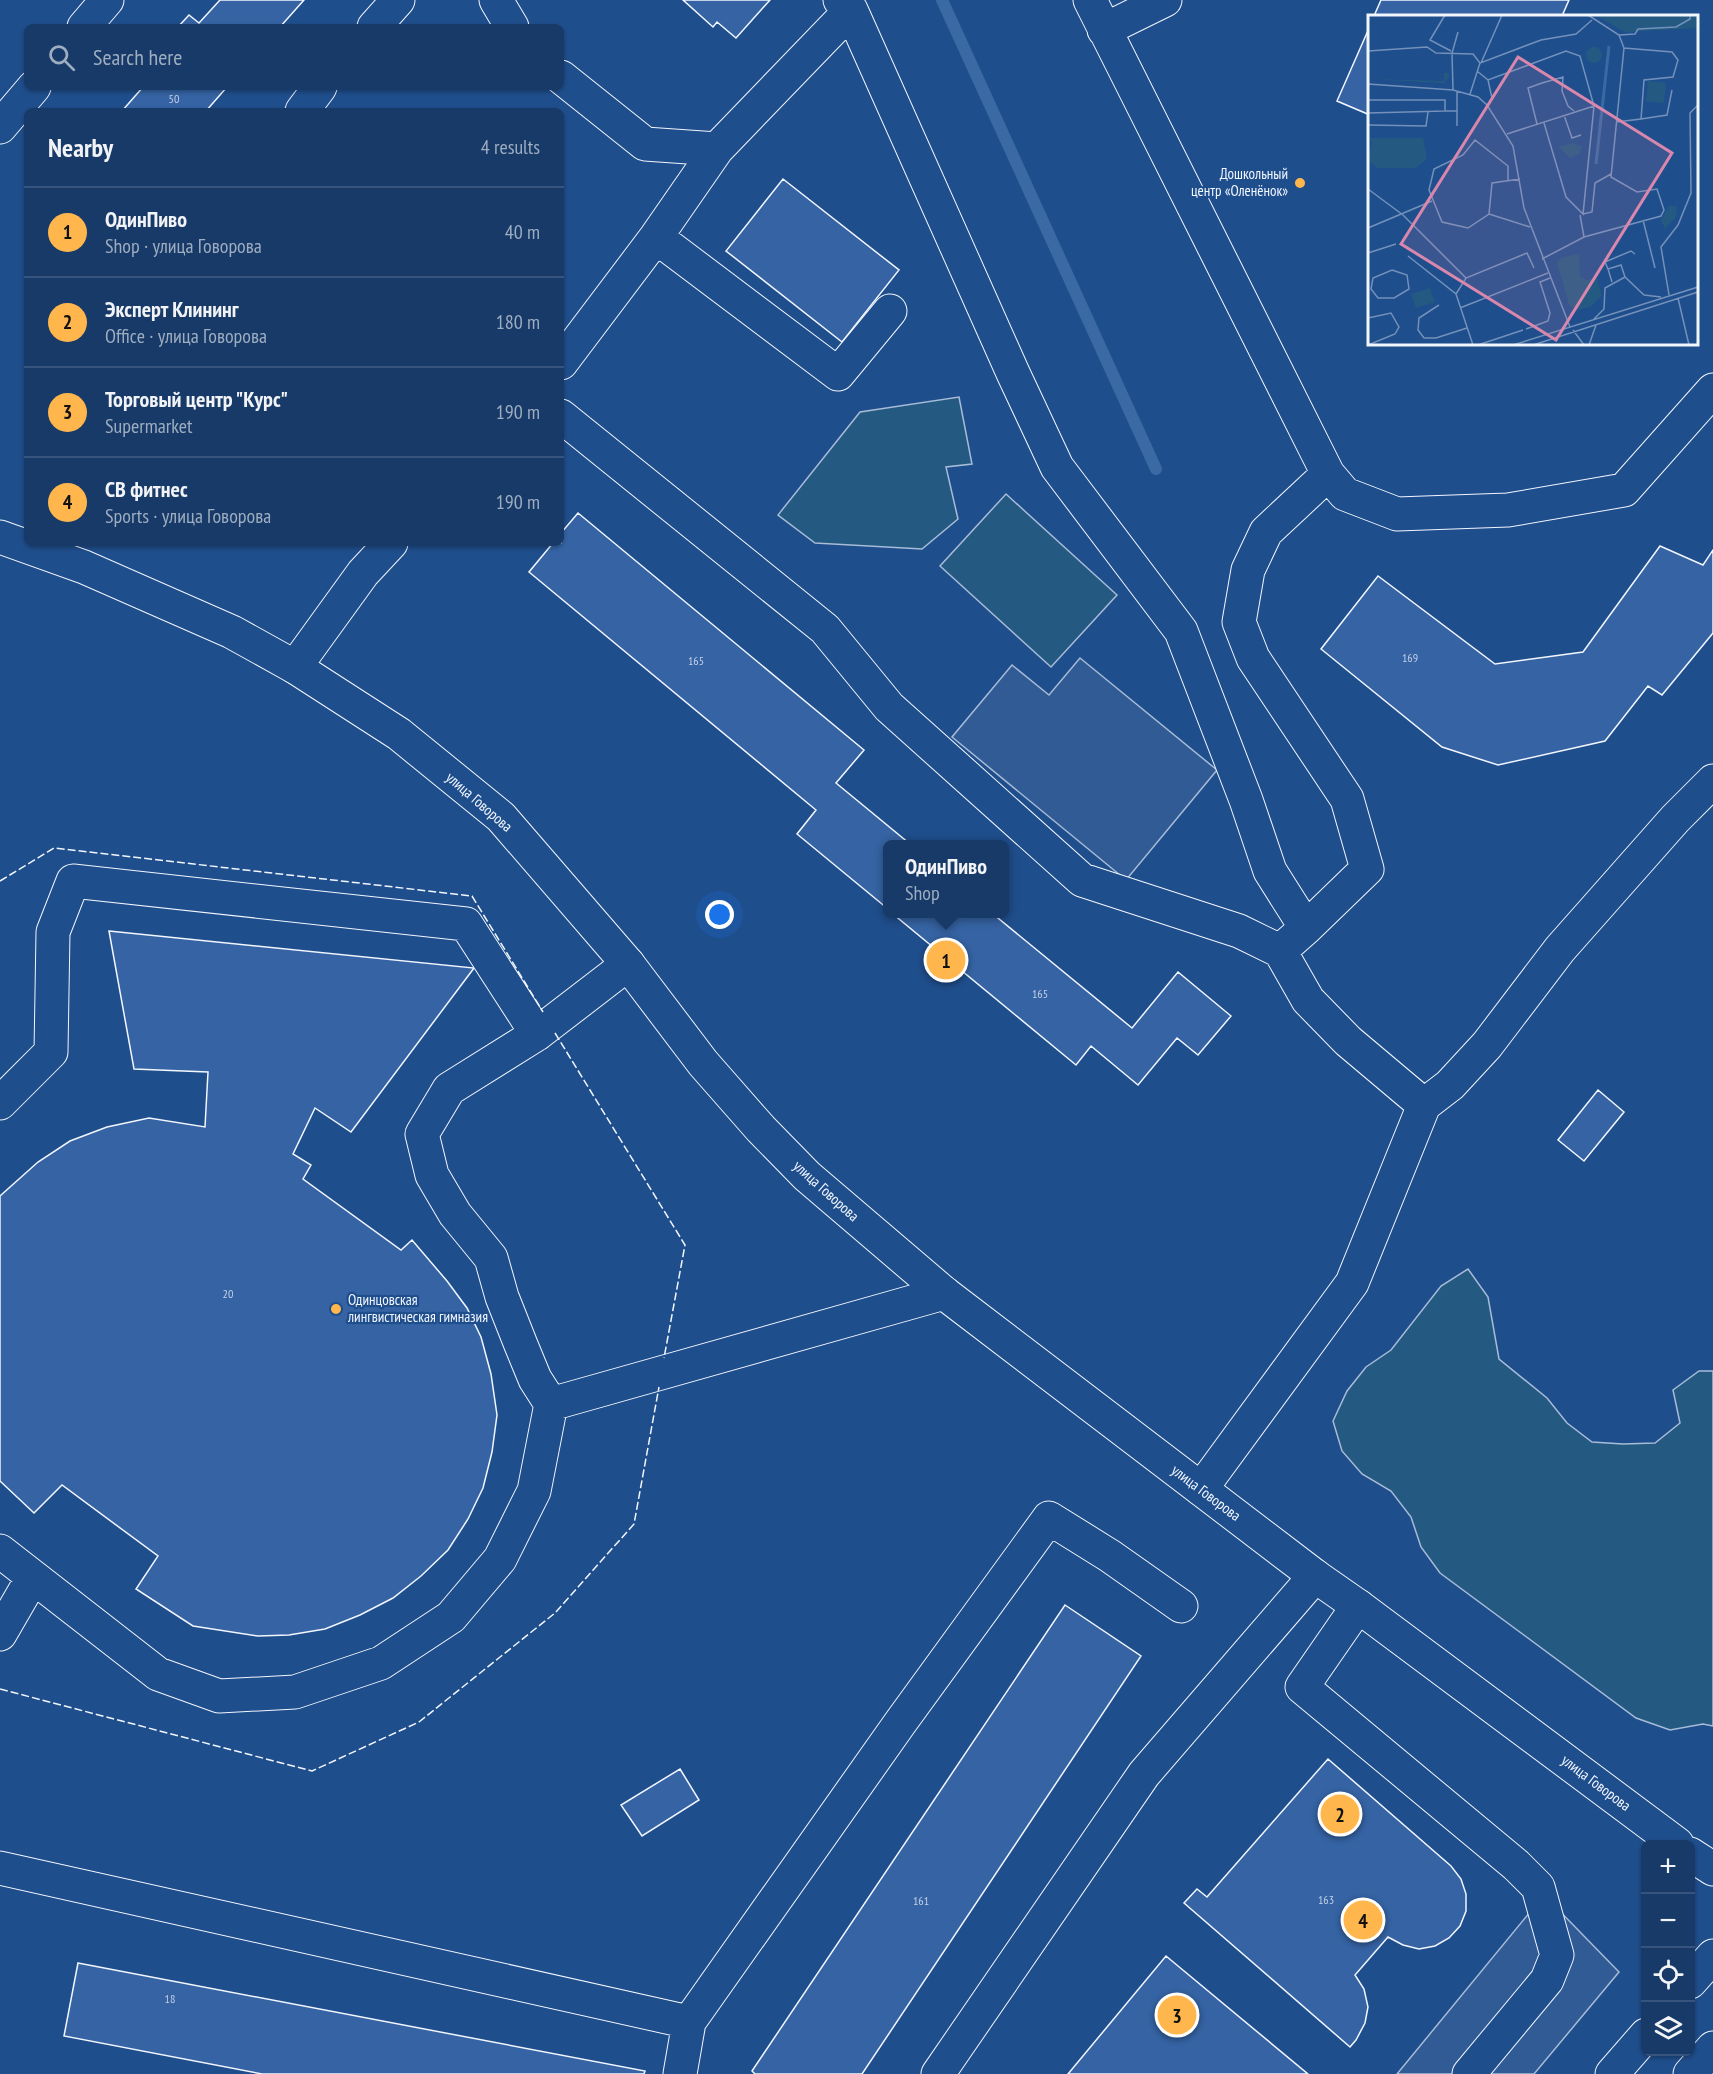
<!DOCTYPE html>
<html lang="en">
<head>
<meta charset="utf-8">
<style>
	:root { --surface:#173a69; --page:#20416f; --text:#f1f3f6; --muted:#9eadc0; --line:#36547d; --accent:#ffb74d }
	body { margin:0; font-family:"PT Sans Narrow",sans-serif; background:var(--page); color:var(--text) }
	.controls { position:absolute; right:18px; bottom:18px; display:grid; overflow:hidden; border-radius:9px; box-shadow:0 2px 4px #0004 }
	.controls button { width:54px; height:54px; display:grid; place-items:center; padding:0; border:0; border-bottom:2px solid var(--line); background:var(--surface); color:var(--text); font:30px sans-serif }
	.you { position:absolute; left:720px; top:915px; width:21px; height:21px; margin:-15px; border:4px solid #fff; border-radius:50%; background:#1a73e8; box-shadow:0 0 0 9px #1a73e833 }
	.badge { display:grid; place-items:center; width:39px; height:39px; border-radius:50%; background:var(--accent); color:#111; font-size:20px; font-weight:700 }
	.pin { position:absolute; translate:-50% -50%; border:3px solid #fff; box-shadow:0 2px 6px #0006 }
	.popup { position:absolute; left:883px; top:840px; width:126px; height:78px; box-sizing:border-box; display:grid; place-content:center; border-radius:9px; background:var(--surface); filter:drop-shadow(0 2px 4px #0005); font-size:20px; white-space:nowrap; color:var(--muted) }
	.popup b { font-size:22px; color:var(--text) }
	.popup::after { content:''; position:absolute; left:50%; top:100%; margin-left:-12px; border:12px solid transparent; border-top-color:var(--surface) }
	.list { margin:0; padding:0; list-style:none }
	h2 { display:flex; justify-content:space-between; align-items:center; height:78px; margin:0; padding:0 24px; font-size:26px }
	h2 small { font-size:20px; font-weight:400; color:var(--muted) }
	.list li { display:grid; grid-template-columns:39px 1fr auto; gap:18px; align-items:center; box-sizing:border-box; height:90px; padding:0 24px; border-top:2px solid var(--line) }
	.list b { display:block; font-size:22px; white-space:nowrap }
	.list p { margin:0; font-size:20px; white-space:nowrap; color:var(--muted) }
	.list em { font-size:20px; font-style:normal; color:var(--muted) }
	.icon { flex:none; width:33px; height:33px; fill:none; stroke:currentColor; stroke-width:2; stroke-linecap:round; stroke-linejoin:round }
	.map { position:relative; flex:none; width:1713px; height:2074px; overflow:hidden }
	.search { position:absolute; background:var(--surface); box-shadow:0 2px 4px #0004; left:24px; top:24px; width:540px; height:66px; display:flex; align-items:center; gap:15px; box-sizing:border-box; padding:0 21px; border-radius:9px; color:var(--muted); font-size:22px }
	.panel { position:absolute; background:var(--surface); box-shadow:0 2px 4px #0004; left:24px; top:108px; width:540px; height:438px; border-radius:9px }
	.map>svg:first-child { display:block }
</style>
</head>
<body>
<div class="map">
<svg width="1713" height="2074" viewBox="0 0 1713 2074">
	<rect width="100%" height="100%" fill="#1f4e8c"/>
	<path fill="#245a82" stroke="#a8bbd7" stroke-width="1.5" d="M959,397L972,464L946,467L958,519L922,549L815,543L778,515L860,412Z
		M1006,494L1117,595L1051,667L940,566Z
		M1468,1269L1488,1297L1499,1359L1547,1398L1567,1423L1592,1442L1623,1444L1655,1443L1680,1423L1673,1390L1699,1371H1713V1726L1703,1724L1670,1730L1636,1718L1440,1573L1421,1547L1411,1517L1391,1491L1362,1474L1342,1451L1333,1421L1347,1391L1366,1367L1391,1350L1441,1286Z"/>
	<path fill="#305b95" stroke="#a8bbd7" stroke-width="1.5" d="M1080,658L1217,770L1126,880L952,737L1012,665L1049,695Z
		M1544,1895L1619,1972L1534,2074H1397Z"/>
	<g fill="none" stroke-linecap="round" stroke-linejoin="round">
		<path stroke="#3b69a3" stroke-width="12" d="M942,0L1156,469"/>
	</g>
	<path fill="#3563a3" stroke="#f2f6ff" stroke-width="1.5" d="M220,0H304L280,27H178L189,15L199,23Z
		M683,0H770L736,38L717,22L713,27Z
		M1381,0H1569L1562,16H1374Z
		M1370,26V115L1337,101Z
		M143,87H227L206,111H122Z
		M783,179L899,270L842,342L726,251Z
		M578,513L864,750L836,783L910,844H888V909L797,834L816,810L529,572L553,543H561V533Z
		M1660,546L1703,565L1713,550V633L1662,695L1648,686L1605,741L1498,765L1442,747L1321,649L1378,576L1495,664L1583,652Z
		M893,914H993L1132,1028L1178,972L1231,1016L1198,1055L1177,1038L1138,1085L1091,1046L1076,1065Z
		M109,931L474,968L351,1132L315,1108L293,1154L311,1165L303,1179L401,1250L412,1240L447,1281L467,1308L481,1337L491,1374L497,1415L492,1452L483,1488L468,1519L448,1550L421,1576L393,1598L360,1615L325,1629L289,1635L258,1636L193,1626L136,1589L158,1556L62,1485L34,1513L0,1481V1196L38,1162L70,1141L107,1127L149,1118L205,1127L208,1072L134,1069Z
		M1598,1090L1624,1112L1584,1161L1558,1140Z
		M1065,1605L1141,1656L862,2074H755L752,2071Z
		M1328,1759L1451,1866L1461,1879L1466,1894V1911L1460,1926L1449,1938L1435,1946L1419,1949L1403,1945L1388,1937L1355,1975L1364,1989L1368,2007L1365,2023L1356,2040L1350,2047L1184,1903L1197,1889L1207,1897Z
		M680,1769L699,1800L642,1836L621,1805Z
		M1166,1956L1308,2074H1068Z
		M78,1963L645,2071L644,2074H262L64,2036Z"/>
	<g fill="none" stroke-linecap="round" stroke-linejoin="round">
		<defs>
			<path id="minor" d="M496,0L512,27
				M1090,0L1328,474L1345,494L1397,514L1508,510L1624,490L1713,390
				M84,27L107,0
				M374,27L398,0
				M1104,30L1165,0
				M561,77L645,144L717,149
				M302,111L320,87
				M0,127L34,87
				M656,237L838,374L890,311
				M561,363L656,237L717,149L851,10
				M561,416L825,629L889,707L1082,880L1239,931L1280,951L1306,928L1270,871L1246,800L1181,631L1057,467L1013,373L851,10L840,0
				M295,667L363,573L391,543
				M1306,928L1367,869L1347,799L1253,658L1239,622L1248,570L1266,532L1328,474
				M1280,951L1308,1000L1348,1041L1424,1105
				M0,1103L51,1052L53,932L73,881L466,924L537,1034
				M551,1404L944,1293
				M1201,1489L1352,1283L1424,1105L1450,1085L1487,1045L1560,949L1675,819L1713,781
				M0,1551L158,1674L219,1696L295,1692L381,1663L451,1617L500,1559L534,1491L551,1404L535,1379L521,1345L502,1297L491,1258L455,1214L432,1175L422,1134L449,1089L537,1034L628,964
				M1358,1606L1302,1687L1516,1865L1538,1887L1557,1955L1547,1980L1469,2074
				M0,1634L33,1577
				M0,1868L689,2022
				M680,2074L689,2022L900,1723L1049,1518L1110,1556L1181,1606
				M938,2074L1144,1774L1315,1576"/>
			<path id="major" d="M0,537L84,567L232,632L295,667L399,734L501,817L628,964L703,1063L761,1129L807,1176L944,1293L1315,1576L1358,1606L1677,1844
				M1690,1854L1713,1869
				M1690,1982L1713,1956
				M1612,2074L1646,2035
				M1690,2074L1713,2048"/>
		</defs>
		<use href="#minor" stroke="#f2f6ff" stroke-width="35"/>
		<use href="#major" stroke="#f2f6ff" stroke-width="35"/>
		<use href="#minor" stroke="#1f4e8c" stroke-width="33"/>
		<use href="#major" stroke="#1f4e8c" stroke-width="33"/>
		<path stroke="#f2f6ff" stroke-width="1.5" stroke-dasharray="8 3" stroke-linecap="butt" d="M0,881L54,848L472,896L543,1012
			M555,1033L685,1245L664,1358
			M0,1689L312,1771L419,1722L555,1613L634,1524L659,1387"/>
	</g>
	<g fill="#ffb74d" stroke="#1f4e8c" stroke-width="2">
		<circle cx="1300" cy="183" r="6"/>
		<circle cx="336" cy="1309" r="6"/>
	</g>
	<g text-anchor="middle" stroke-width="4.5" stroke-linejoin="round" paint-order="stroke">
		<g font-size="12" fill="#c3d1e8">
			<text x="174" y="103">50</text>
			<text x="1410" y="662">169</text>
			<text x="696" y="665">165</text>
			<text x="1040" y="998">165</text>
			<text x="228" y="1298">20</text>
			<text x="1326" y="1904">163</text>
			<text x="921" y="1905">161</text>
			<text x="170" y="2003">18</text>
		</g>
		<g font-size="15" fill="#f2f6ff" stroke="#1f4e8c" text-anchor="end">
			<text x="1288" y="179">Дошкольный<tspan x="1288" dy="17">центр «Оленёнок»</tspan></text>
			<text x="348" y="1305" text-anchor="start">Одинцовская<tspan x="348" dy="17">лингвистическая гимназия</tspan></text>
		</g>
		<g font-size="15" fill="#f2f6ff" stroke="#1f4e8c">
			<text transform="translate(479 802) rotate(41)" y="5">улица Говорова</text>
			<text transform="translate(826 1191) rotate(42)" y="5">улица Говорова</text>
			<text transform="translate(1206 1493) rotate(37)" y="5">улица Говорова</text>
			<text transform="translate(1596 1783) rotate(37)" y="5">улица Говорова</text>
		</g>
	</g>
	<g transform="translate(1368 15)">
		<rect width="330" height="330" fill="#1f4e8c"/>
		<path d="M227,0H330V13L257,17ZM218 40a8 8 0 1 1 16 0a8 8 0 1 1-16 0ZM76,58H81V62L76,68L0,64L76,66ZM280,66L298,68L296,88L278,86ZM0,123H55L59,144L48,153H9L0,145L4,127ZM204,128L214,132L211,139L202,143L191,132ZM301,191H309L308,202L297,214L293,205ZM211,239L212,261L218,265L229,263L234,281L222,292L209,295L201,289L189,248L193,243ZM62,273L67,287L48,293L43,279Z" fill="#245a82"/>
		<path fill="none" stroke="#3b69a3" stroke-width="3" d="M228,149L241,31"/>
		<path fill="none" stroke="#7391ba" stroke-width="1.5" d="M77,0L62,25L83,36M220,0L251,20L256,33L304,37L310,45L305,62L276,65L273,104L248,107M251,20L267,19L270,14L308,12L322,4V0M0,36L59,32L68,38L105,39L112,48M113,48L134,0M109,56L120,65L198,36L212,41L226,91L215,199L198,182L176,108M120,65L124,83M0,69L85,75L110,82L119,90L145,131L156,193L202,312M85,75L84,38L90,17M89,76V111M102,79L112,48L173,25L208,19L224,5M0,85H77V96H89M0,98L77,96M196,100L204,123L213,120M273,104L299,100L304,75M169,109L160,73L174,68L195,62L194,76L200,91L206,96M0,110L58,111L60,97M139,119L226,91M140,165V151L107,125L95,140L66,154L61,175L74,207L100,213L121,199L124,168L152,164M0,174L35,200L98,263M121,199L162,212M215,199L224,197L227,168L243,159M212,200L216,222M275,205L287,253M0,213L64,186M0,238L28,229M40,241L88,279L105,330M174,244L216,222L293,201L296,195L289,174L269,177L243,162L256,33M240,254L237,247L263,236L267,239M24,255L39,260L41,274L26,283H10L3,274L5,263ZM244,267L240,254L253,250L257,262M88,279L98,263L159,238L166,253M301,280L293,232L310,210L323,178L322,98L330,90M310,283L321,330M71,290L51,303L50,315L56,323H68L99,313M92,293L180,258M0,303L23,298L31,312L27,319L0,330M226,304L236,294L237,273L257,262L276,280L293,282M158,314L180,306L182,298L172,267L182,263M205,315L216,330M110,330L155,315M145,330L330,272M165,330L330,277M221,330L228,310"/>
		<path fill="#da87ad" fill-opacity="0.15" stroke="#da87ad" stroke-width="3" d="M150,42L304,138L188,325L33,229Z"/>
		<rect width="330" height="330" fill="none" stroke="#f2f6ff" stroke-width="3"/>
	</g>
</svg>
<div class="controls">
<button>+</button>
<button>−</button>
<button><svg class="icon" aria-label="locate" viewBox="0 0 24 24"><circle cx="12" cy="12" r="6"/><path d="M12 2v4M12 18v4M2 12h4M18 12h4"/></svg></button>
<button><svg class="icon" aria-label="layers" viewBox="0 0 24 24"><path d="M12 4l9 5-9 5-9-5zM3 14l9 5 9-5"/></svg></button>
</div>
<div class="you"></div>
<div class="pin badge" style="left:946px;top:960px">1</div>
<div class="popup"><b>ОдинПиво</b>Shop</div>
<div class="pin badge" style="left:1340px;top:1814px">2</div>
<div class="pin badge" style="left:1177px;top:2015px">3</div>
<div class="pin badge" style="left:1363px;top:1920px">4</div>
<div class="search"><svg class="icon" aria-label="search" viewBox="0 0 24 24"><circle cx="10" cy="10" r="6"/><path d="M15 15l6 6"/></svg>Search here</div>
<section class="panel">
<h2>Nearby<small>4 results</small></h2>
<ul class="list">
<li><span class="badge">1</span><div><b>ОдинПиво</b><p>Shop · улица Говорова</p></div><em>40 m</em></li>
<li><span class="badge">2</span><div><b>Эксперт Клининг</b><p>Office · улица Говорова</p></div><em>180 m</em></li>
<li><span class="badge">3</span><div><b>Торговый центр &quot;Курс&quot;</b><p>Supermarket</p></div><em>190 m</em></li>
<li><span class="badge">4</span><div><b>СВ фитнес</b><p>Sports · улица Говорова</p></div><em>190 m</em></li>
</ul>
</section>
</div>
</body>
</html>
